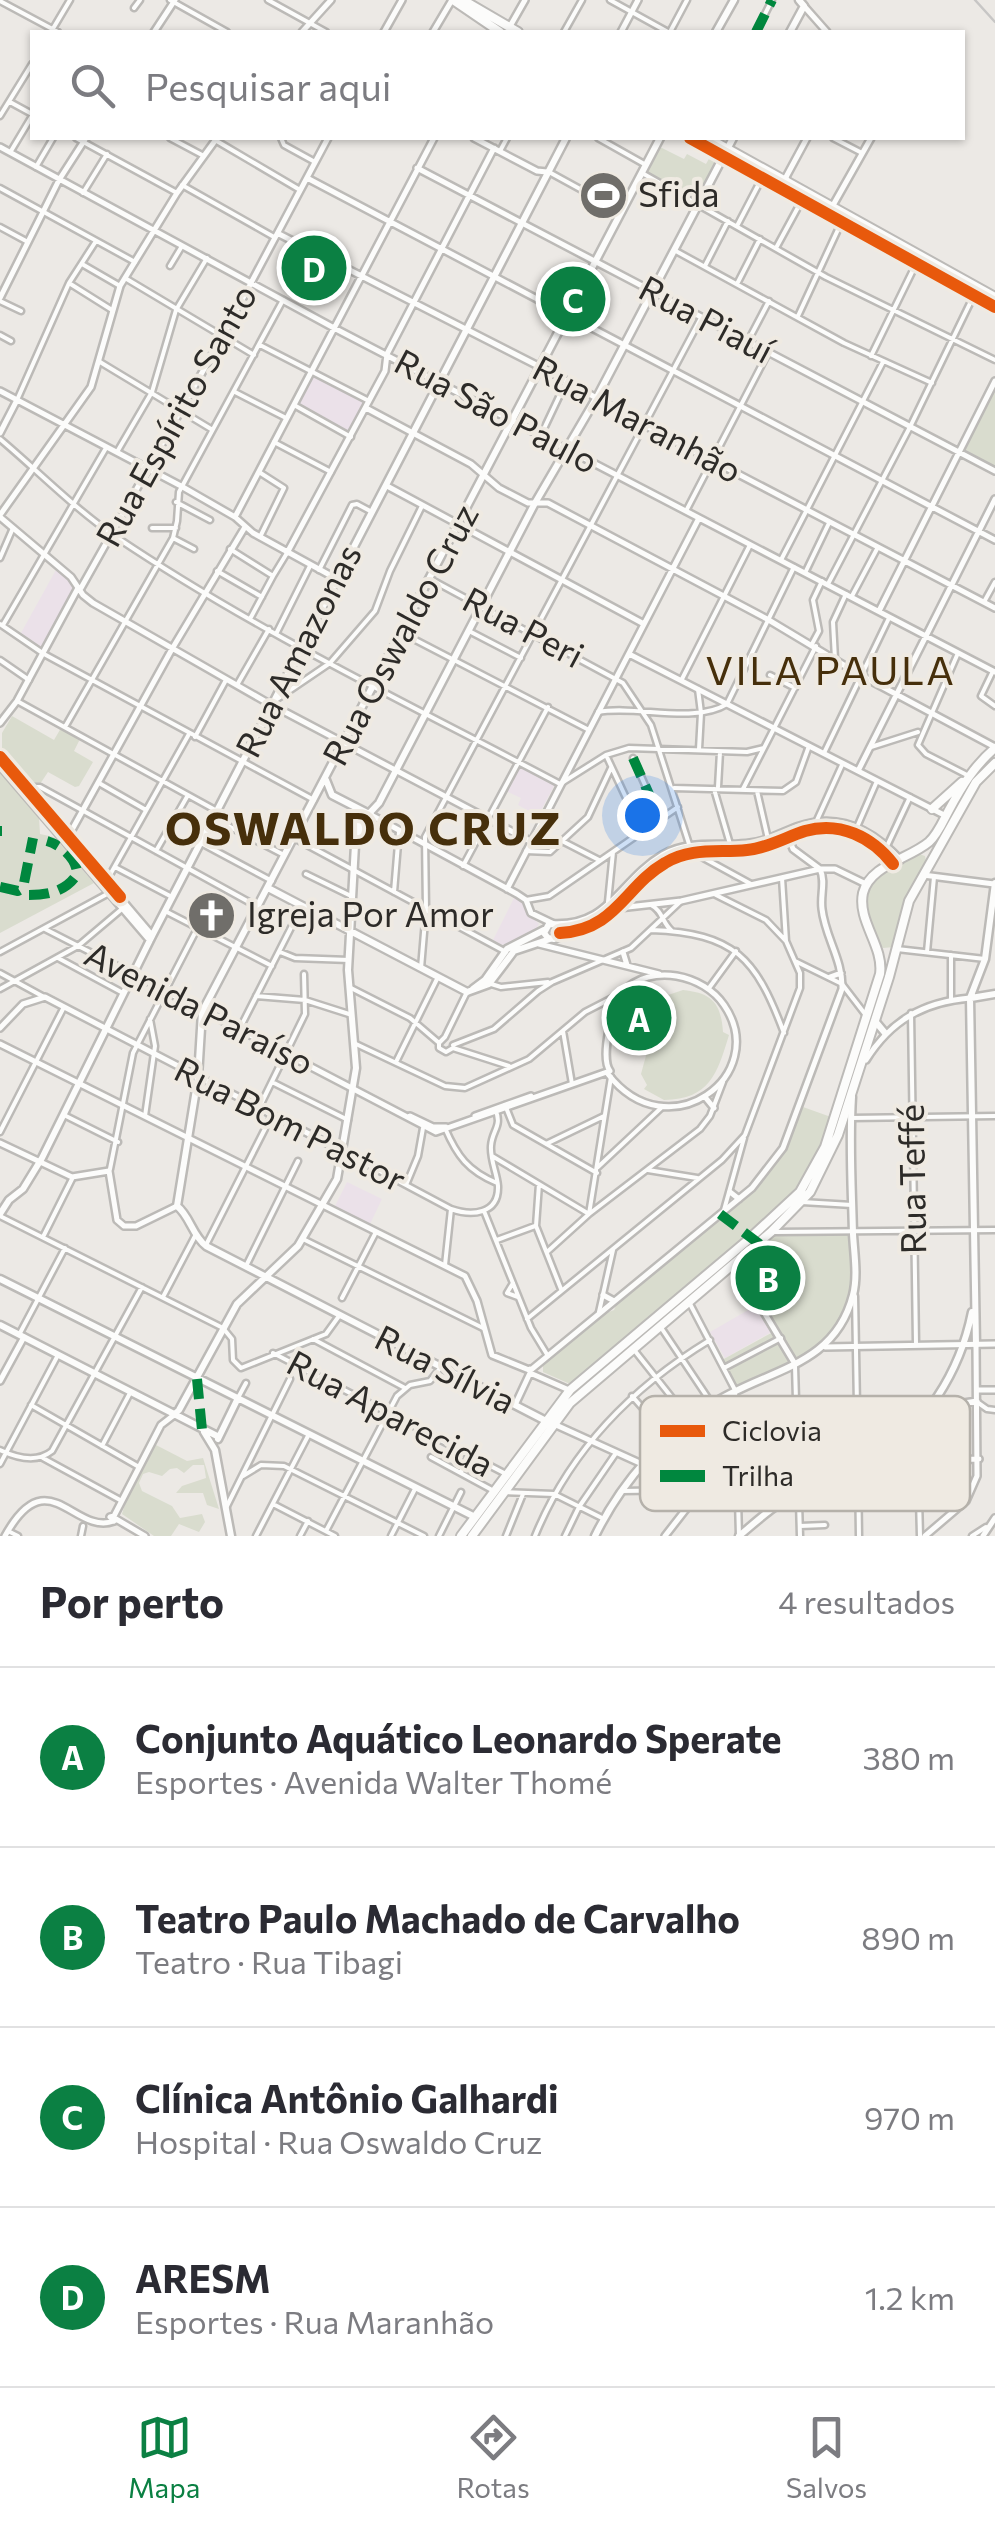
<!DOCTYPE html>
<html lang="pt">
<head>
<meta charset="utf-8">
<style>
	:root { --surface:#fff; --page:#f7f7f7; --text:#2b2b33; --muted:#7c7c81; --line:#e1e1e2; --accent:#0b8043 }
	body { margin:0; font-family:Commissioner,sans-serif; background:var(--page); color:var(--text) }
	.you { position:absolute; left:642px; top:815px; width:35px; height:35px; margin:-25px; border:8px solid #fff; border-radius:50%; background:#1a73e8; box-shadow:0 0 0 15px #1a73e833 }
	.badge { display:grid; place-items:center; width:65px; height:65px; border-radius:50%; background:var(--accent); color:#fff; font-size:32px; font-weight:700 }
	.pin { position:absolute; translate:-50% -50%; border:5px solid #fff; box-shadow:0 2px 10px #0006 }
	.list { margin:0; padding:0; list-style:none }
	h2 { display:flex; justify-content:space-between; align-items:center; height:130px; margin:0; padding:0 40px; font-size:42px }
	h2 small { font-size:32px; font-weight:400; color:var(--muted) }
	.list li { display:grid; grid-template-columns:65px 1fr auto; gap:30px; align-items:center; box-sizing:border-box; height:180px; padding:0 40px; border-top:2px solid var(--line) }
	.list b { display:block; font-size:38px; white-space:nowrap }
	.list p { margin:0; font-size:32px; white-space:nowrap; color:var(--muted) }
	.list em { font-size:32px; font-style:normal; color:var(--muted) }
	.icon { flex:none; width:55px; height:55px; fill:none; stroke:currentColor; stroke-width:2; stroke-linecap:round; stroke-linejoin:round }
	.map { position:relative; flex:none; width:995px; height:1536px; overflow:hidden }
	.search { position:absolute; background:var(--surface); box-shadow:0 2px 8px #0004; left:30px; right:30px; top:30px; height:110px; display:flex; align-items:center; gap:25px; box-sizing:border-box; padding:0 35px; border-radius:0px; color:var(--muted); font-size:38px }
	.sheet { height:850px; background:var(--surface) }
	nav { display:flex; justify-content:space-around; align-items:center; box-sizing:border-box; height:140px; border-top:2px solid var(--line); background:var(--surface); font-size:28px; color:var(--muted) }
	nav a { display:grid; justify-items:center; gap:5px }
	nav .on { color:var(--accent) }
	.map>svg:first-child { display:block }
</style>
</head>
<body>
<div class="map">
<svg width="995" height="1536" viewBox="0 0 995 1536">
	<rect width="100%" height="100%" fill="#ece9e5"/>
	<path fill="#ebe1e9" d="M313,373L365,400L348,432L296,404Z
		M57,568L76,588L43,648L21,633Z
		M520,765L555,784L538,816L518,805L521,798L506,791Z
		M515,896L523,900L529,914L539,924L532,935L502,945L493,940Z
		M347,1182L382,1199L370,1224L335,1206Z
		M757,1305L773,1331L725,1358L710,1332Z"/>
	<path fill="#d9dcce" d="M658,146L684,159L687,154L706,164L711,155L718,159L696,202L644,172Z
		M995,387V467L965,450Z
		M12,716L54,740L61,728L80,739L74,751L93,762L79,786L75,787L48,772L40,784L25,781L2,753V733Z
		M0,773L39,818L40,834L54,837L94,883L0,933Z
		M919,854L925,856L926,861L910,891L894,947L883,948C870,933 864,910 866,890L884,872Z
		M683,990C712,993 721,1003 723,1032L729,1035C717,1074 710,1099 664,1100L644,1089L647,1085L641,1074L662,997Z
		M803,1107L831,1117L818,1153L793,1194L673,1300L652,1314L570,1384L543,1372V1365L549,1359L606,1313L614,1310L617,1303L757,1189L785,1151Z
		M774,1233L851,1235C853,1294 853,1330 797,1363L738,1264Z
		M775,1331L795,1364L736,1387L722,1360Z
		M156,1445L187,1461L203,1458L219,1509L207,1505L203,1493H176L182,1486L206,1478L204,1465H193L184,1473L177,1468L170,1469L162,1476L149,1472L143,1474L139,1483L142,1491L172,1506L180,1518L202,1514L205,1522L199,1532L179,1524L171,1536H154L122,1514L128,1494Z"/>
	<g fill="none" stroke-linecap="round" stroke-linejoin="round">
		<defs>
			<path id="minor" d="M170,0L227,32
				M268,0L326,32
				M610,0L668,32
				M0,1L58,32
				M134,8L140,0
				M51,32L70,0
				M564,32L582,0
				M670,32L687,0
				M756,32L772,0
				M10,102L32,114
				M0,116L32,64
				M76,138L177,193
				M170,138L202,155
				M281,138L284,145L315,162
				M598,138L646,165
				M833,138L862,153
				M215,140L300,190
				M11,151L32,116
				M500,151L507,138
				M36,167L53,138
				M549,172L622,212
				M642,173L826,277L995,360
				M182,185L274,237
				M0,188L135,262
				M83,193L107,154
				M737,226L762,178
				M0,227L26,241
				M776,248L802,200
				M674,250L844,343L932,383
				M82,264L120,286
				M170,266L182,246
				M705,266L728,221
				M125,278L254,355
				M69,283L112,310
				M737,284L760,239
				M0,301L21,311
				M798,316L842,221
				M0,335L11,341
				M748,341L769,301
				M260,345L367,400
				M871,356L915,266
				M100,362L211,429
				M235,392L286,418
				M17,400L69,283L96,241
				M294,405L351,437
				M541,435L567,380
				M0,439C38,471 75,509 116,537C257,632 411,705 560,784L606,755L629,748L747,752L764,748
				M274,442L331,472
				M117,452L152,392L176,310L207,258
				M259,472L284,488L260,537
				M176,502L210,520
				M686,511L768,353
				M152,528H176
				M173,538L194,549
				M230,549L273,576L287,553
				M0,558L13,528
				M781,560L883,362
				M319,570L352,505L357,504L372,512
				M217,571L262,597
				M805,573L829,523
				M430,579L623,683L651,725L689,844
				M828,584L910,427L974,295
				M852,596L878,547
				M984,602L995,582
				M250,619L273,576
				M0,624L44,654L314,800
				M3,625L106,448
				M469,631L521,658
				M402,633L589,730
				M276,634L310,566
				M812,644L819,631L813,600L822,581
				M958,653L918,745L926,754L967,775
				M835,659L833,622L846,594
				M0,660L29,680
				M993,671L981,696L995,706
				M770,675L795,688
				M682,679L750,545
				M237,685L269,629
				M698,689L701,713L699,749
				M277,699L330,663L375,611L390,571L422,506
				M17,701L217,811
				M598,712C636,705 695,724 727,704L794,567
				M65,727L173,538L177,521L179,492L283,300
				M195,737L226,680
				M871,747L918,732
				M824,753L889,618
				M606,755L642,832
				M633,758L660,819
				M99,783L146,810
				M29,787H40L258,907
				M718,787L720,752
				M674,788L783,791L796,782L809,746
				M714,789L730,844
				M743,789L816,646
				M757,791L768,839
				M213,818L284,855
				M817,820L842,765
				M857,827L877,781
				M294,838L506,952
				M564,842L599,860
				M201,843L272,881
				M887,846L910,797
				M156,851L188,795
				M526,851L550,852L588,817L611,768
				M698,855L751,884
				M463,866L548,707
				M115,867L172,897
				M306,874L351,896
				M106,882L189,734
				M394,892L399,832
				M716,895L766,920L786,941
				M526,900L549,896L678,807
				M608,902L613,852
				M651,905C663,911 662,923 672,931
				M165,911L272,966
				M45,929L133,974
				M651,930C735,933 756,958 784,1033
				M897,949L985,959
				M0,952L109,893
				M280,952L295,958L349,960
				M927,952L934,877
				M951,955V1000
				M58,958L123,993
				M795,961L842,984L865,1014
				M421,968L426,909L425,837L701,318
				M0,973L44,997
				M488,983L501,987L548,982
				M349,987L410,1018L438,1042
				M709,988L736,951
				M0,989L78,946L123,908
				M467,992L445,1037L439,1043V1048L446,1052L453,1048L509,1066
				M256,996L305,1000L352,1015
				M911,1013L916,1343
				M239,1030L302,906
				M563,1031L572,1084
				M356,1044L445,1086L465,1088L529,1059L585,1012L618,995
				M453,1045L494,1029L538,991L552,982L631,948L681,901
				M396,1062L438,977
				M272,1082L348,1120
				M505,1105L513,1125L597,1173
				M259,1108L305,1014L304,974
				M64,1115L118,1142
				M145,1116L155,1046L150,1019
				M851,1118L995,1116
				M445,1128C457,1156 468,1171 497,1183
				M0,1132L64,1007
				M546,1144L604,1116
				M344,1152L451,1209C471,1216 499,1215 498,1186C497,1173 490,1160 491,1146C492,1130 503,1126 495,1109
				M492,1156L589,1214L611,1077
				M598,1167L661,1108
				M110,1169L133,1053L198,927
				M648,1170L697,1178
				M539,1184L536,1226L561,1289
				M406,1185L418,1156L423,1128
				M802,1202L852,1205
				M724,1210L744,1138
				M484,1211L531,1328L548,1356
				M0,1216L223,1328L232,1339L233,1360L241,1368L326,1334L339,1316
				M775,1232L995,1230
				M43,1237L72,1179
				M303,1239L483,1328
				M497,1240L535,1226
				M206,1245L272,1115
				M547,1252L589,1214L700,1129L710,1116L723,1082
				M247,1264L298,1161
				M445,1265L451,1209
				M513,1283L507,1293L518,1297
				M855,1296L858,1461
				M163,1297L195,1236
				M342,1298L376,1232
				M689,1302L735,1390L739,1536
				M599,1312L613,1250
				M527,1319L722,1160L745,1135L800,988V973L786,941L782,878
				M662,1329L712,1404
				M20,1333L65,1248
				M313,1339L405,1388
				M635,1351L688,1418
				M273,1353L504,1473
				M795,1366L800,1536
				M724,1368L781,1338
				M239,1396L246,1383
				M632,1396L668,1437
				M977,1402L987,1409L995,1410
				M31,1405L139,1467
				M917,1424L920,1536
				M102,1446L130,1393
				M0,1450C17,1458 37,1463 52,1451L142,1287
				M431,1457L492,1490
				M43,1458L120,1500
				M0,1464L58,1355
				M858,1471L859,1536
				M461,1472L469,1455
				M243,1476L261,1465L284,1466L424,1536
				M622,1491L690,1490
				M504,1492L554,1494L604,1519
				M273,1504L335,1536
				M227,1506L290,1379
				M800,1526L825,1525
				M8,1531L18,1536
				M326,1531L397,1396L410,1385L430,1381L441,1367
				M81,1536L83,1526
				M256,1536L309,1434
				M300,1536L308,1521
				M391,1536L416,1487
				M439,1536L461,1492
				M506,1536L523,1494
				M535,1536C570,1450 631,1388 710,1340
				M565,1536L579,1507L616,1453
				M972,1536L986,1527"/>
			<path id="tertiary" d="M804,6L827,32
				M509,28L525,0
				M154,32L175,0
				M302,32L331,0
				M384,32L402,0
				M433,32L452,0
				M621,32L638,0
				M474,138L537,171L547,172
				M0,147L334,328L995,672
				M417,168L995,471
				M307,178L995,540
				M791,192L786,177L807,138
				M832,207L871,138
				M279,234L554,374L646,426L995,608
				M0,298L59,180L86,138
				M0,391L181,486L235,517L253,533L337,579
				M366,408L471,464L499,488L528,503H548L767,619L862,676L995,747
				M0,433L17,400
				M387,486L644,624
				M0,515L91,387L120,286L177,193L217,138
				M0,517L71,577L83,595L93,603L268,703L530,841
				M235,517L434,138
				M287,553L385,371L387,354L494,148
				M81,588L226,330L328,138
				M879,611L995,381
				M629,654L946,816
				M0,723L17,701L78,588
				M858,771L995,499
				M371,815L517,894L526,900L531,913L554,924
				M68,837L172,649L245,527
				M789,838L793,849L820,869
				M923,875L994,884
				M507,889L699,518
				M619,908L681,901L820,869H835L866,884
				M539,944L659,974
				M623,952L627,965
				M133,974L436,1132L604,1073
				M830,977L841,973
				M0,1028L23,1004L45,997L342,1151
				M0,1044L465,1276L477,1301L492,1355L529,1370
				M866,1060C891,1020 924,1002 970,998
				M604,1073L610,1071C600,1058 612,1005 623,992C651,962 704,975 724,1005C772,1075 668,1152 608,1074
				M705,1097L714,1108
				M410,1116L433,1127H446
				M475,1116L531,1096
				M0,1143L72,1177L109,1171L117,1220L124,1226H136L177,1206
				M730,1192L739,1199
				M735,1264L795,1364
				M603,1295L614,1301
				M825,1347L995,1344
				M530,1369V1373L569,1390
				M532,1369L752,1188L783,1148L842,989C843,960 825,937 822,909C820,895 826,882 820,869
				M0,1381L24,1337
				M977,1390H995
				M515,1405L530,1373
				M931,1408L977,1401
				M556,1425L642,1464L979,1459
				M116,1519L145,1536
				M114,1521L110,1517L114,1516L161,1425L174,1415
				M5,1536C48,1458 74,1536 114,1521
				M665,1536L697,1495L731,1465
				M925,1536L966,1501L977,1476L976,1345
				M983,1536L995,1518"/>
			<path id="secondary" d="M716,32L734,0
				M790,32L804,6L799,0
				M0,757L152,936
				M0,765L150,940
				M326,780L332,795L371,815
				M358,835L363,820L379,803L535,503L597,397L733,138
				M893,864L876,846L859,835L829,828L808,830L752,849L687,853L656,868L608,917L554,939L548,938L544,933L549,924C610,929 619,881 663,855C690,840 717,847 746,844C765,843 781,833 798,827C839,812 872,830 900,860
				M268,888L467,992
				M473,989L485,980L507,949L544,930
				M467,992L489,984L514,951L550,939
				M971,998L995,994
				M875,1021L885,1033
				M0,1214L9,1200L23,1189L42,1158L152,936L566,138
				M0,1279L475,1517
				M0,1325L219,1437
				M976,1345L970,998L985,959L995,883
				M174,1415L179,1410L237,1304L298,1246L337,1179L356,1068L348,970L357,809
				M546,1421L206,1246C192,1235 190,1216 177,1206L198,1077L202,1012L660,138
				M204,1432L215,1450L231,1536
				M218,1439L238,1398
				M595,1536C621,1483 660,1439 709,1406C764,1369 834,1369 853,1295C858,1276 854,1253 853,1234C852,1189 849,1143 852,1097
				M739,1536C757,1521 774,1505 794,1495C819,1482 848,1476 872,1461C925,1428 960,1372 972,1312"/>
			<path id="primary" d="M453,0L500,32
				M463,0L518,32
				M690,138L995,307
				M708,138L995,297
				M932,809L962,782
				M461,1536L570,1390L748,1240L800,1192L825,1147L880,974C884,946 857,921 863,893C870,865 909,859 929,842C938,834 943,821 949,810C962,786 974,766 995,748
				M472,1536L570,1403L771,1232L810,1192L838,1135L889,977L909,901L976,782L995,763"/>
		</defs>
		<use href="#minor" stroke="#bcbab7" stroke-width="9"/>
		<use href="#tertiary" stroke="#bcbab7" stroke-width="10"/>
		<use href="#secondary" stroke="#bcbab7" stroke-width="11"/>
		<use href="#primary" stroke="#bcbab7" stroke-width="12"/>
		<use href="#minor" stroke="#fcfcfb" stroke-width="4"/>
		<use href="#tertiary" stroke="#fcfcfb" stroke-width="5"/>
		<use href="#secondary" stroke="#fcfcfb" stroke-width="6"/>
		<use href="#primary" stroke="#fcfcfb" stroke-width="8"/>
		<path stroke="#c7c6c5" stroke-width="2.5" d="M975,0L995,22"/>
		<path stroke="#00873e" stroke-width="10" stroke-dasharray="20 10" stroke-linecap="butt" d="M756,32L772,0
			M633,758L660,819
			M0,831H2
			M0,887L18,891L23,888L33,838
			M29,895C48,895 67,891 77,874C77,859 61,845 47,841
			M720,1214L770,1252L787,1282
			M197,1379L202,1430"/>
		<defs>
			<path id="cycleway" d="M690,138L995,307
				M0,757L120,897
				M560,933C616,930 625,886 665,863C691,847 719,853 747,850C768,848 786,837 805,831C840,821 872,837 893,864"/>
		</defs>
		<use href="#cycleway" stroke="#efeae2" stroke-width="19"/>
		<use href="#cycleway" stroke="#e8590c" stroke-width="12"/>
	</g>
	<defs>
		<symbol id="stadium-disc" viewBox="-11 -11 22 22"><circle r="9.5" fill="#706e6a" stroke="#efeae2"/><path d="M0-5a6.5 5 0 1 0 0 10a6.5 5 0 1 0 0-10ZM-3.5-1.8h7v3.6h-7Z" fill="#fff"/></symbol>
		<symbol id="church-disc" viewBox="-11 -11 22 22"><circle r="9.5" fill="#706e6a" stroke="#efeae2"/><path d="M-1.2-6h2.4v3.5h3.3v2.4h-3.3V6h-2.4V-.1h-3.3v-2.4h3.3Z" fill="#fff"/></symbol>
	</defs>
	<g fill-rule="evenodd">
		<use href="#stadium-disc" x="576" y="168" width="55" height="55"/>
		<use href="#church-disc" x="184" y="888" width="55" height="55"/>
	</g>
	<g text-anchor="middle" stroke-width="8" stroke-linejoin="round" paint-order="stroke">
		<g font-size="35" fill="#2d2b28" stroke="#efeae2" text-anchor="start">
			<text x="638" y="207">Sfida</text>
			<text x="247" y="927">Igreja Por Amor</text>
		</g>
		<g font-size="35" fill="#2d2b28" stroke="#efeae2">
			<text transform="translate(706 320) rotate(28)" y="12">Rua Piauí</text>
			<text transform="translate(496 412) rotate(28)" y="12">Rua São Paulo</text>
			<text transform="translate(177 416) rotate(-61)" y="12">Rua Espírito Santo</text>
			<text transform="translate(637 420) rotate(28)" y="12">Rua Maranhão</text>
			<text transform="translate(523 628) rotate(28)" y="12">Rua Peri</text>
			<text transform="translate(401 635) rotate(-62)" y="12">Rua Oswaldo Cruz</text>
			<text transform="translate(299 651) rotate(-63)" y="12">Rua Amazonas</text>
			<text transform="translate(199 1009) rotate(27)" y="12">Avenida Paraíso</text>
			<text transform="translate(290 1125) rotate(27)" y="12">Rua Bom Pastor</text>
			<text transform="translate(913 1179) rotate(-91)" y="12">Rua Teffé</text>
			<text transform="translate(445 1370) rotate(27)" y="12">Rua Sílvia</text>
			<text transform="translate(390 1414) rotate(28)" y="12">Rua Aparecida</text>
		</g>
		<g font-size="40" letter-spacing="2.5" fill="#462f0b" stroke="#efeae2">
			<text x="831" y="685">VILA PAULA</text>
		</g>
		<g font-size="45" font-weight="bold" letter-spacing="2.5" fill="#462f0b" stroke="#efeae2">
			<text x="364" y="845">OSWALDO CRUZ</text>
		</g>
	</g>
	<rect x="640" y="1396" width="330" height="115" rx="15" fill="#efeae2" stroke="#b5b1aa" stroke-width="2.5"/>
	<rect x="660" y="1425" width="45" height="12" fill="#e8590c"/>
	<rect x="660" y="1470" width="45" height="12" fill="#00873e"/>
	<g font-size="28" fill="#2d2b28">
		<text x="722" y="1441">Ciclovia</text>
		<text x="722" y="1486">Trilha</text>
	</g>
</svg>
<div class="you"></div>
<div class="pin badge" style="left:639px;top:1018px">A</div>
<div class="pin badge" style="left:768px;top:1278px">B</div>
<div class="pin badge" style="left:573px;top:299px">C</div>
<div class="pin badge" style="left:314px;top:268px">D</div>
<div class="search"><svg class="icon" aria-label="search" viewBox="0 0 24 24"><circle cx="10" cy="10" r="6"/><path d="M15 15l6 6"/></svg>Pesquisar aqui</div>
</div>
<section class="sheet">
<h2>Por perto<small>4 resultados</small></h2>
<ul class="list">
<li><span class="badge">A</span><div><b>Conjunto Aquático Leonardo Sperate</b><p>Esportes · Avenida Walter Thomé</p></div><em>380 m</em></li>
<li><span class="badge">B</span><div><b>Teatro Paulo Machado de Carvalho</b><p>Teatro · Rua Tibagi</p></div><em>890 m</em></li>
<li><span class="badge">C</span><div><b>Clínica Antônio Galhardi</b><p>Hospital · Rua Oswaldo Cruz</p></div><em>970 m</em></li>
<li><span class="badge">D</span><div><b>ARESM</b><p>Esportes · Rua Maranhão</p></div><em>1.2 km</em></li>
</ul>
</section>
<nav>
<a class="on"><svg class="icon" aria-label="map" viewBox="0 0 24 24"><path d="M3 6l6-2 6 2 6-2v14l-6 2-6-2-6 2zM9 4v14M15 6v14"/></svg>Mapa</a>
<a><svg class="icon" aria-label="directions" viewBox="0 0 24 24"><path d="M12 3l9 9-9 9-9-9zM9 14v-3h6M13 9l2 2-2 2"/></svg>Rotas</a>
<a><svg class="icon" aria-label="saved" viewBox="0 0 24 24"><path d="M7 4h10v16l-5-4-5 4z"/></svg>Salvos</a>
</nav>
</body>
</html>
